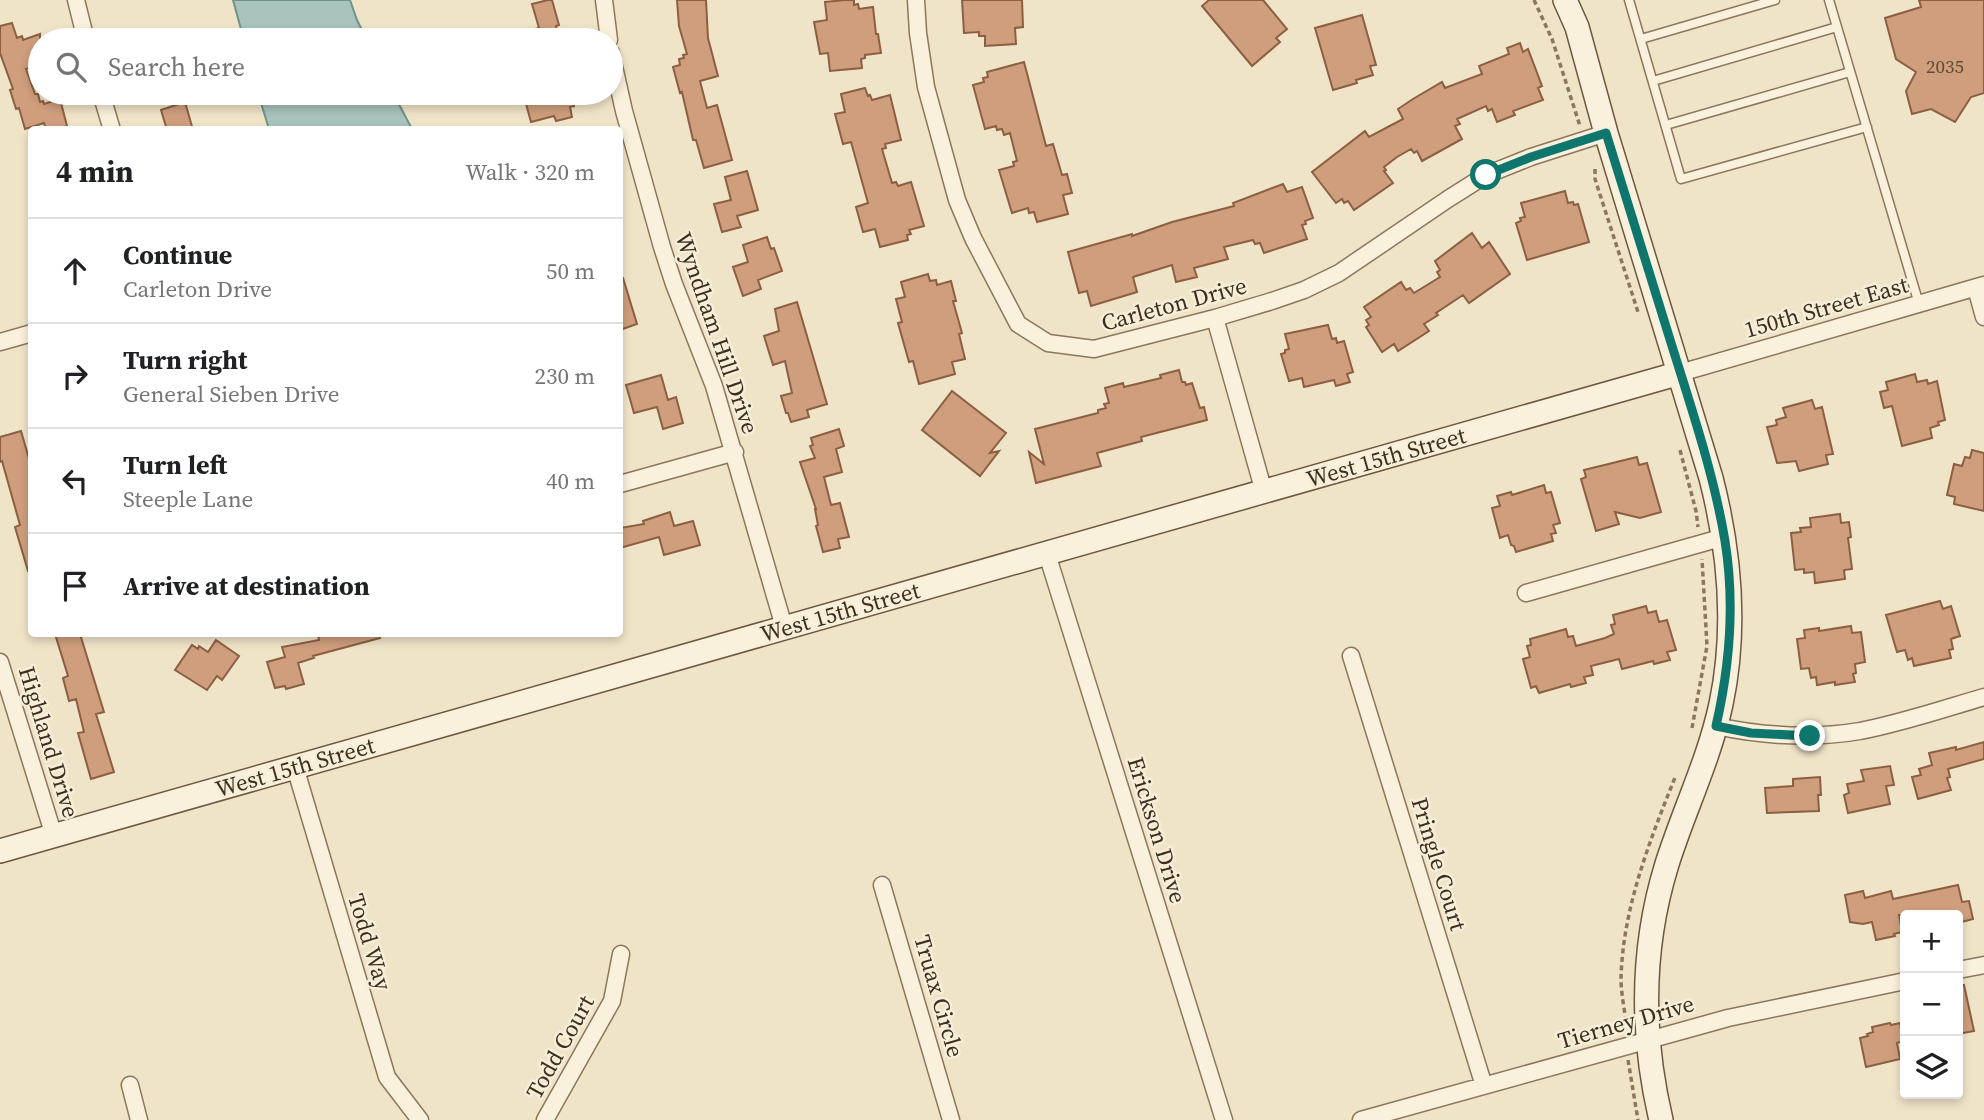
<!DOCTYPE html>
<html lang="en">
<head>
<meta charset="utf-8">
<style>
	:root { --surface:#fff; --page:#f6f6f6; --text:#202124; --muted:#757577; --line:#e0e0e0 }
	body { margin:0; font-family:"Source Serif 4",serif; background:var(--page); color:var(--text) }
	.controls { position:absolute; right:21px; bottom:21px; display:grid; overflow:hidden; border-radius:7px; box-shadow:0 4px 10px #0003 }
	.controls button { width:63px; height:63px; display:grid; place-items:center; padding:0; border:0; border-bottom:2px solid var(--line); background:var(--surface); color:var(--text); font:35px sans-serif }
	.stop { position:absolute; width:21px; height:21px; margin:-16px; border:5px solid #0f766e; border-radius:50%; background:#fff }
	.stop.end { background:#0f766e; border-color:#fff; box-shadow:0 2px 7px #0008 }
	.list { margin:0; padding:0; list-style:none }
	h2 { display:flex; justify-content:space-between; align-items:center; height:91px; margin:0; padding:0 28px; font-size:30px }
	h2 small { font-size:23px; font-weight:400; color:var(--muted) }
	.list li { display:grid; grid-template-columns:46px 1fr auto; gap:21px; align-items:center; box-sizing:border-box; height:105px; padding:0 28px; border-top:2px solid var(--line) }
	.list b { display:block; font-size:26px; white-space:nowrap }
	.list p { margin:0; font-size:23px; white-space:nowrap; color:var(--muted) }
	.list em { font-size:23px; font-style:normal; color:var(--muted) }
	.icon { flex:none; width:38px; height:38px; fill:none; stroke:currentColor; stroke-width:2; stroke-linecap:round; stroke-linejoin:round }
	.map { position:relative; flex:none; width:1984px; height:1120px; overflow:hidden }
	.search { position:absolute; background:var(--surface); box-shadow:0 4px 10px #0003; left:28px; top:28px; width:595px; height:77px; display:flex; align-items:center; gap:18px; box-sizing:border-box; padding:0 24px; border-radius:38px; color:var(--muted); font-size:26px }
	.panel { position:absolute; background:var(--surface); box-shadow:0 4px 10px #0003; left:28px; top:126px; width:595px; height:511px; border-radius:7px }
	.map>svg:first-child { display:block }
</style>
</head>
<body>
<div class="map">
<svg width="1984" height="1120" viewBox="0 0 1984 1120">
	<rect width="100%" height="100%" fill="#f0e4c8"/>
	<path fill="#a9c4bc" stroke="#6f938a" stroke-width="2" d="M233,0H350L357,20L367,40H244Z
		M258,93H393L412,129H269Z"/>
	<path fill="#cf9f7d" stroke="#8d5f41" stroke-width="2" d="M548,0H552L559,25L556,26L559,40H511L510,35L539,28L532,4Z
		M677,0H706L708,38L718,76L700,81L707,108L717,105L732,160L704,168L696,140H693L682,92L680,93L673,67L680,65L679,59L684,58L683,55L687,54L679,26Z
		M845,0H854V5L858,4L859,9L873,7L876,34H878L881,53L865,55V58L861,59L862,68L830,71L828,53L820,54L814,22L827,20L825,2Z
		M962,0H1022L1023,27L1015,28L1016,44L985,46V36H979V32L964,33Z
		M1209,0H1263L1287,29L1276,38L1280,42L1252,66L1202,6Z
		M1919,0H1984V93L1971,97L1955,122L1931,109L1912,114L1906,91L1916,72L1896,59L1885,18L1921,7Z
		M1362,15L1376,65L1370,66L1373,75L1356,80L1357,83L1333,90L1315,28Z
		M12,23L17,38L22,36L23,40L40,34V65L26,69L35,94H38L40,102L43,101L44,104L60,99L67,126L57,130H46L44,123L25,129L19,108L16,109L10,90L13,89L0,53V26Z
		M1520,43L1523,52L1528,49L1542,86L1538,88L1543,100L1513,111L1515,115L1497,122L1492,109L1488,111L1486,106L1457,119L1460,124L1455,126L1462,139L1422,161L1417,151L1414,153L1411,149L1397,157L1384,167L1386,170L1384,171L1393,183L1354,210L1348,201L1344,203L1342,199L1336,203L1312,172L1365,131L1369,137L1403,119L1398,109L1413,99L1442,82L1445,88L1482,74L1479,66L1509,54L1507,48Z
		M1024,62L1046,146L1053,144L1062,175L1067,174L1072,193L1063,195L1068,214L1037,222L1034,212L1029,213L1028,208L1012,213L999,170L1014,166L1013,162L1017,161L1010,133L1004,135L1002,129L997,130L996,126L985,129L973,85L984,82L983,78L988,77L987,72Z
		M865,88L868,96L870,95L872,100L890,95L901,140L885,144L886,148L882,149L892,183L896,182L898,186L911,182L924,226L909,230L911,234L907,235L908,240L880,247L875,229L863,232L856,207L868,203L851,142L843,144L835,114L845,112L841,94Z
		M523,93H571L574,106L570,107L572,117L556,121L554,116L531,122Z
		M185,102L193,130H167L161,110Z
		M747,171L758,210L737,216L741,227L722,232L714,204L731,200L725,177Z
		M1283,184L1287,192L1302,187L1313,218L1305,221L1306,224L1302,225L1307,239L1264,253L1260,243L1255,244L1253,240L1224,247L1228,259L1194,268L1197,277L1176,282L1172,265L1133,277L1137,292L1091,306L1087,291L1079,293L1068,252L1132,234V236L1172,222L1234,206L1233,203Z
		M1565,191L1568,203L1573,202L1574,205L1578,204L1589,242L1527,260L1516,223L1521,221L1520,218L1525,217L1521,203Z
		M1472,233L1482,248L1489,242L1510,274L1469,303L1463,295L1436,313L1438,315L1424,324L1429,331L1398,351L1394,344L1382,352L1366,327L1369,325L1366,320L1371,317L1364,307L1401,282L1406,290L1410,288L1414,293L1440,277L1437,272L1440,270L1435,261Z
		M767,237L771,249L774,248L782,271L758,280L761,289L743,296L733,267L748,262L743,245Z
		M928,274L930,281L936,280L937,285L951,281L956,301H953L962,333L959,334L965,359L952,362L955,374L919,384L913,361L909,362L898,323L902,322L896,299L905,297L901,282Z
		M620,278H623L637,324L620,330Z
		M797,302L827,404L807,410L809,417L791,422L788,413H786L781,396L792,393L785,361L773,365L764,336L779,331L775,309Z
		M1328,325L1332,339L1336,338L1337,343L1344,341L1353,372L1347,374L1350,382L1336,386L1334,380L1304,387L1302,378L1289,381L1281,354L1285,353V350L1289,349L1285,334Z
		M1179,370L1182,382H1185L1186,385L1192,383L1200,408L1204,407L1207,420L1141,437L1142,441L1097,453L1101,466L1036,483L1029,452L1044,464L1035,429L1098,413V410L1106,408L1104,404L1109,403L1105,388L1123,383L1124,387L1161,378L1160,375Z
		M1915,374L1917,382L1927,380L1928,384L1937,381L1945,420L1938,422L1939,425L1930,428L1932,438L1902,446L1892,406L1884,408L1880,392L1888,390L1886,382Z
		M661,375L668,400L676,397L683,423L663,429L657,407L634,413L626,385Z
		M952,391L1006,433L990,453L999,451L980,476L922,430Z
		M1812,400L1815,409L1822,407L1833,454L1826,455L1828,464L1799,471L1796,461L1777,463L1767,427L1777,425L1776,420L1786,417L1783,408Z
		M839,429L844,446L836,449L842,472L824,477L831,505L840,503L849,537L838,539L840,548L823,552L816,526L818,525L815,509H816L800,462L815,458L810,446L813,445L811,438Z
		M21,431L32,469V571H28L15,527L20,525L2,461L0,462V437Z
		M1972,450L1984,453V511L1954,504L1955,497L1947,495L1954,464L1962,466L1965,457L1970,458Z
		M1637,457L1639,465L1647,463L1661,512L1640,518L1615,512L1619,524L1596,531L1581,479L1586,477L1584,470Z
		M1544,485L1546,493L1551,492L1560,523L1553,525L1556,533L1551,534L1553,541L1516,552L1514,546L1511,545L1508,535L1500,538L1492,508L1500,506L1497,496L1511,492L1512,495Z
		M670,512L674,526L693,521L700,545L664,555L659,537L620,548V528L644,524L643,521Z
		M1840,514L1841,523L1849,522L1851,537L1848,538L1852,569L1844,570L1845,579L1815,583L1814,572L1804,573V569L1795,570L1791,533L1801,532L1800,528L1811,527L1810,518Z
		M1940,601L1943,609L1951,606L1960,636L1951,639L1953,649L1949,650L1951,658L1914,666L1912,658L1908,660L1905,650L1897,652L1886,615Z
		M1646,606L1648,613L1656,611L1659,622L1667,620L1676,650L1667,652L1670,660L1654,664L1653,661L1622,669L1619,659L1591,666L1593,675L1584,677L1586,683L1571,687L1570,684L1539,693L1536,686L1531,688L1523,659L1530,657L1527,646L1531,645L1530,639L1566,629L1568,637L1573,636L1576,646L1605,638L1614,634L1611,625L1615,624L1613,615Z
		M1851,626L1852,633L1861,632L1865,662L1855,664L1856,673L1853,674L1855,682L1835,685V682L1817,685L1816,677L1811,678L1809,668L1801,669L1797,639L1805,638L1804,630L1819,628V631Z
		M55,634H80L104,712L96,714L114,772L91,779L78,733L84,732L76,699L69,701L63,678L68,676Z
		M318,634H379L380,638L313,656L314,658L298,663L304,684L286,689L285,686L275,688L267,662L285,657L282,647L319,640Z
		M216,640L239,656L222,680L217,676L207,690L175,670L192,645L198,649L199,646L208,652Z
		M1984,742V759L1948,769L1950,777L1947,778L1951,790L1918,799L1912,777L1921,775L1919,769L1932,765L1929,753L1956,747V750Z
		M1890,766L1894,785L1886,786L1890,804L1848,813L1844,795L1849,793L1847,784L1864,781L1861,770Z
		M1820,777L1821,795H1818L1819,811L1767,813L1765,788L1793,786V779Z
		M1958,885L1962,902L1969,901L1973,919L1958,923V915H1899L1902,932L1894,934L1895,936L1876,940L1872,922L1863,924L1850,922L1845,895L1863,891L1865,898L1891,891L1893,899Z
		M1964,985L1974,1031L1958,1034V986Z
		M1890,1023L1891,1025L1900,1023L1903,1041L1897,1043L1900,1059L1866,1067L1860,1038L1868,1036L1867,1034L1873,1032L1872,1027Z"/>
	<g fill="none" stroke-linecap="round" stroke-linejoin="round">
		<defs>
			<path id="lane" d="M1629,0L1681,179L1867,127
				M1829,0L1919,304
				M1641,39L1775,0
				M1653,81L1837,27
				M1666,125L1850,72"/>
			<path id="street" d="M76,0L86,40
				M604,0L609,40
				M916,0L918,33L926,87L957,200L973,238L1018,324L1048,343L1094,349L1215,318L1272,301L1304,290L1339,273L1448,199L1486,175L1531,157L1606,133
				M611,53L624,111L662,247L674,284L714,386L784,627
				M101,93L112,130
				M1976,288L1984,317
				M1215,318L1264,492
				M0,342L32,333
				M1680,373L1984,285
				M620,484L735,452
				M1047,554L1224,1120
				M1526,593L1724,537
				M1351,656L1484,1086
				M0,662L54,836
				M1716,726C1763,736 1812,739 1860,731C1902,723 1943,709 1984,697
				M295,767L387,1077L420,1120
				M882,885L951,1120
				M1958,970L1984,965
				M130,1085L139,1120
				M545,1120L612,1001L621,954
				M1361,1120L1728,1018L1905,981"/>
			<path id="secondary" d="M1565,0L1577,27L1606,133L1711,478C1730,552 1737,628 1721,704C1709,760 1684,810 1667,864C1641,948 1641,1035 1661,1120
				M0,851L1680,373"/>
		</defs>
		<use href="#lane" stroke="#8d765c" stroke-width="11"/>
		<use href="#street" stroke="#8d765c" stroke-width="19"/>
		<use href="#secondary" stroke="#6f573f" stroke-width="26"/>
		<path stroke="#8d765c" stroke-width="3.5" stroke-dasharray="5 3.5" stroke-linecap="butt" d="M1534,0L1552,39L1580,126
			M1595,169V179L1638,312
			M1680,450L1696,511L1698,527
			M1692,728L1707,646L1702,559
			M1626,1021C1624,1007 1621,992 1621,978C1623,907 1650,840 1676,775
			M1628,1060L1638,1120"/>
		<use href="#lane" stroke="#faf1dc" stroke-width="8"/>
		<use href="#street" stroke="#faf1dc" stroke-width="16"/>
		<use href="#secondary" stroke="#faf1dc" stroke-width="23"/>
	</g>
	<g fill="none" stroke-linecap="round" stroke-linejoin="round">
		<path stroke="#0f766e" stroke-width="9" d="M1486,175L1531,157L1606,133C1628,204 1650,275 1672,346C1692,410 1714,475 1725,541C1735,603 1730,665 1716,726L1751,733L1810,736"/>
	</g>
	<g text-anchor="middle" stroke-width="5" stroke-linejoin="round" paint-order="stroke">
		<g font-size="19" fill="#624a37">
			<text x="1945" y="73">2035</text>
		</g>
		<g font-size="23" fill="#3d2e20" stroke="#f7eed8">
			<text transform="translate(1174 304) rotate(-15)" y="8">Carleton Drive</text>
			<text transform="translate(1826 307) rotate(-16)" y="8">150th Street East</text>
			<text transform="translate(717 333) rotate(71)" y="8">Wyndham Hill Drive</text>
			<text transform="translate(1386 457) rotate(-16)" y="8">West 15th Street</text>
			<text transform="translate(840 612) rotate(-16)" y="8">West 15th Street</text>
			<text transform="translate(49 742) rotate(73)" y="8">Highland Drive</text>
			<text transform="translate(295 767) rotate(-16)" y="8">West 15th Street</text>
			<text transform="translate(1157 830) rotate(73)" y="8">Erickson Drive</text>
			<text transform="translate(1439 864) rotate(73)" y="8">Pringle Court</text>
			<text transform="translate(370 942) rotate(73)" y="8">Todd Way</text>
			<text transform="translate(939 996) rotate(74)" y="8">Truax Circle</text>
			<text transform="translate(1626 1022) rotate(-16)" y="8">Tierney Drive</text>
			<text transform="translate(560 1047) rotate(-61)" y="8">Todd Court</text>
		</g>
	</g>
</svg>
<div class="controls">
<button>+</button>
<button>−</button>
<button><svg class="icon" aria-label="layers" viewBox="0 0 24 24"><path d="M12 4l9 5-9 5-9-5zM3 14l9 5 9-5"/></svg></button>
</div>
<div class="stop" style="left:1486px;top:175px"></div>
<div class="stop end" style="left:1810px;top:736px"></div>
<div class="search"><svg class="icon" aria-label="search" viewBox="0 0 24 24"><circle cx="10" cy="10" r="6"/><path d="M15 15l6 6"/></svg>Search here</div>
<section class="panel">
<h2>4 min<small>Walk · 320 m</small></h2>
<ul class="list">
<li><svg class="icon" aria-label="ahead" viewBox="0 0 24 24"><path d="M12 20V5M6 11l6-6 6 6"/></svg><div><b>Continue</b><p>Carleton Drive</p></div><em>50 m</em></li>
<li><svg class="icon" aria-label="right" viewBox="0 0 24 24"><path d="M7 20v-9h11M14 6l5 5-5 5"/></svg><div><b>Turn right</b><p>General Sieben Drive</p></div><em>230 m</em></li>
<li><svg class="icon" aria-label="left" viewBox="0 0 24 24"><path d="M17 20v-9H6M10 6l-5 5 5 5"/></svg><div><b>Turn left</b><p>Steeple Lane</p></div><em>40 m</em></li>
<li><svg class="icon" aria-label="arrive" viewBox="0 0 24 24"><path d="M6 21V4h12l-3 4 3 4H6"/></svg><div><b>Arrive at destination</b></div></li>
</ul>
</section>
</div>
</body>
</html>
